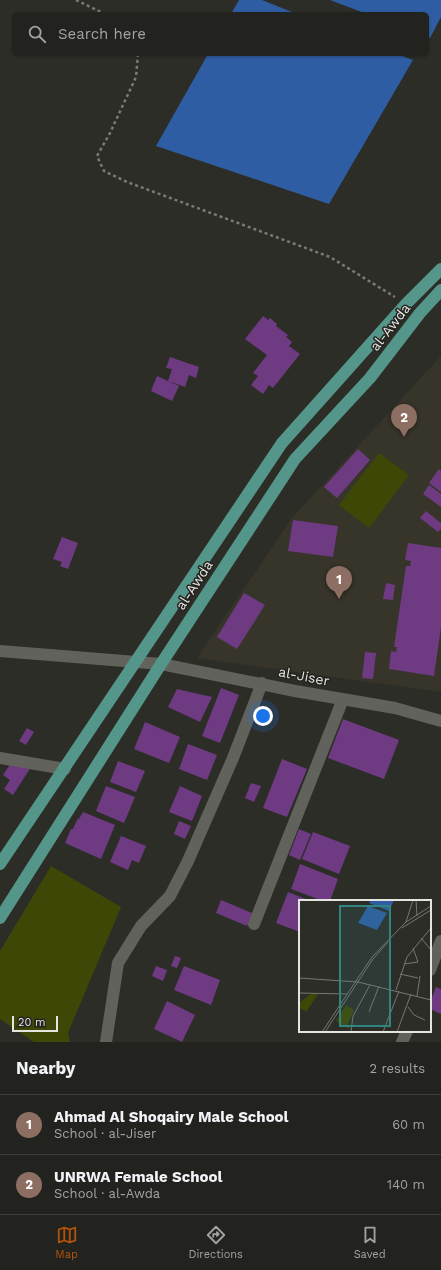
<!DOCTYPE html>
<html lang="en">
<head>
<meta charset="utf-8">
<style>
	:root { --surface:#22221e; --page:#2e2f2b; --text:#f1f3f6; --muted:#a2a4a4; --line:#3f3f3c; --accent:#b45309 }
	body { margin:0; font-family:"Work Sans",sans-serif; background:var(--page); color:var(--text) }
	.scale { position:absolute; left:12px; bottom:10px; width:46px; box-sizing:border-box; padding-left:4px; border:2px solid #e4e4e1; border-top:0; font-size:11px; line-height:14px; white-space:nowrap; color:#e4e4e1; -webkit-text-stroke:3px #24231f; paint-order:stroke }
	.you { position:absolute; left:263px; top:716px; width:14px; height:14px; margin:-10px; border:3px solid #fff; border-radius:50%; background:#1a73e8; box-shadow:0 0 0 6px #1a73e833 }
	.badge { display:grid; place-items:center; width:26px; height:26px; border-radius:50%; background:var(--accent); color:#fff; font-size:13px; font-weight:700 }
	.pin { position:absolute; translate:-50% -33px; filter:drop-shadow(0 1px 2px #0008) }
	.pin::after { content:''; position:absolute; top:21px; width:14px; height:12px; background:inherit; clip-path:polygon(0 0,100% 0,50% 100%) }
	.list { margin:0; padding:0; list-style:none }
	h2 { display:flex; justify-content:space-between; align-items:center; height:52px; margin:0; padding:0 16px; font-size:17px }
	h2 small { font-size:13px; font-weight:400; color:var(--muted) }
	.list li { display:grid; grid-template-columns:26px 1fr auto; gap:12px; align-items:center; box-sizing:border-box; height:60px; padding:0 16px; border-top:1px solid var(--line) }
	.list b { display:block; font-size:15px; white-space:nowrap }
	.list p { margin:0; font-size:13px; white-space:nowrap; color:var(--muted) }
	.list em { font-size:13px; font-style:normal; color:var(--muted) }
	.icon { flex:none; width:22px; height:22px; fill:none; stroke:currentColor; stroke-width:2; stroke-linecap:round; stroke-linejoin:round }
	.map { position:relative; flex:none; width:441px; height:1042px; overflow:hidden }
	.search { position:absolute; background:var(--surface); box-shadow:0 1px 3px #0004; left:12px; right:12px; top:12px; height:44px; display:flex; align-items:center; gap:10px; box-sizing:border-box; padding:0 14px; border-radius:6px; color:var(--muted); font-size:15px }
	.sheet { height:172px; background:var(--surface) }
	nav { display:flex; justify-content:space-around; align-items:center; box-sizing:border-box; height:56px; border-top:1px solid var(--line); background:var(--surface); font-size:11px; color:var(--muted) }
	nav a { display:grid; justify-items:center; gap:2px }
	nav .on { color:var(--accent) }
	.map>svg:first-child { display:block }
</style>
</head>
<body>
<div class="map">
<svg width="441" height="1042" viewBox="0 0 441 1042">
	<rect width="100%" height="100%" fill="#2d2d28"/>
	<path fill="#37352a" d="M441,356V692L197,658L292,518Z"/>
	<path fill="#3f4707" d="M379,453L409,475L369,528L339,505Z
		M51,866L121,907L68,1033L70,1042H34L0,1019V951Z"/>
	<path fill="#2e5da3" d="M239,0H262L297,14H231Z
		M330,0H441V17L430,38L427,37V14H367Z
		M208,54H397L413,60L329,204L156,146Z"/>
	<path fill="#6e3a82" d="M263,316L268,320L270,318L277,324L276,326L288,335L286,337L292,342L289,346L300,354L273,388L269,385L263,394L251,385L258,376L253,373L267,355L245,339Z
		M170,357L199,367L196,378L189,375L185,387L168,381L172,369L166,368Z
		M157,376L179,386L172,401L151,391Z
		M358,449L370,460L337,498L324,487Z
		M439,469L441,471V492L429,483Z
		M429,485L441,494V507L423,494Z
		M426,511L441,523V529L438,532L420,518Z
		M293,520L338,526L333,557L288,551Z
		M62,537L78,543L68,569L60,566L62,562L53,559Z
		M408,543L441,548V627L434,676L389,669L391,651L396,652L397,647H394L406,566H410L411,561L405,560Z
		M386,583L395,585L393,600L383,599Z
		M244,593L265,605L237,649L217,637Z
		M365,652L376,653L373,679L362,678Z
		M221,688L239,695L220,743L202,736Z
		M177,689L212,697L200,722L168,707Z
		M343,719L399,740L384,779L328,758Z
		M145,722L180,737L169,763L134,749Z
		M27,728L34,732L26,745L19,741Z
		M188,744L217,755L207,780L179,769Z
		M282,759L307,769L287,817L263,808Z
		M13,760L31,767L13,795L4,789L10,780L3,775Z
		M118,761L145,771L136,792L110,782Z
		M251,783L261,786L254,802L245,798Z
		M106,786L135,797L124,823L96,811Z
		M180,786L202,796L192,821L169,812Z
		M83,812L115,825L101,859L65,843L71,829H73L78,818L79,819Z
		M179,821L191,826L185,839L174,834Z
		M299,829L311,834L300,860L289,855Z
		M313,832L350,846L339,874L302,859Z
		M121,836L146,846L139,863L132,860L128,870L110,862Z
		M300,864L338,879L330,901H323L291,889Z
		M288,892L311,901H300V932L276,923Z
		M221,900L252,913L247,926L216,913Z
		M175,956L181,958L177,968L171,966Z
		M156,966L167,970L163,981L152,976Z
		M184,966L220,980L211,1005L174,990Z
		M436,987L441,989V1014L430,1009V1002Z
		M167,1001L195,1015L182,1042L154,1029Z"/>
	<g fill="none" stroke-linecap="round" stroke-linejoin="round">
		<path stroke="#7a7a76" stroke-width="2.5" stroke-dasharray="3 3" stroke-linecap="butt" d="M76,0L105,14
			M138,54L136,77L110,133L97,156L104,171L127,182L330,257L395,297"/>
		<path stroke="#62625d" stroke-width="12" d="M0,651L161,664L295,691L395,708L441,721
			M0,758L65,769
			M254,924L343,699
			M430,970L441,941
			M106,1042L118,963L141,926L170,896L188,861L233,758L262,683
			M402,1042L407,1031"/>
		<path stroke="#54968a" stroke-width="12" d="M0,864L282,443L406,304L441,269
			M0,918L161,664L295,459L370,378L420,313L441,290"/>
	</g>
	<g text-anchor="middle" stroke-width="3" stroke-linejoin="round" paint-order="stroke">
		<g font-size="14" fill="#e4e4e1" stroke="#24231f">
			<text transform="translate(390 327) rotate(-52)" y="5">al-Awda</text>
			<text transform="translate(194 585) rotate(-57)" y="5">al-Awda</text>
			<text transform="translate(304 676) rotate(11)" y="5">al-Jiser</text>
		</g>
	</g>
	<g transform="translate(299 900)">
		<rect width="132" height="132" fill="#2d2d28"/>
		<path d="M13,93L19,94L7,112L0,107V103ZM47,105L55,110L49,124L50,129L37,121Z" fill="#3f4707"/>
		<path d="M72,0H95L90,11L70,3ZM69,6L88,13L78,30L59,23Z" fill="#2e5da3"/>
		<path fill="none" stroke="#767672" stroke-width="1" d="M117,0L118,16M107,22L114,0M103,28L132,10M122,38L132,50M105,64L119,62L114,48M101,74L119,78M0,78L59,82L132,100M97,90L108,57L132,28M0,93L48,94M118,96L121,76M109,107L115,115L126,120M70,112L80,86M23,132L73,57L107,22L132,6M26,132L74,59L89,42M52,132L54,116L71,85M84,132L100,91M98,132L112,94"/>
		<path fill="#2f867f" fill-opacity="0.15" stroke="#2f867f" stroke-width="2" d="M41,6H91V126H41Z"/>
		<rect width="132" height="132" fill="none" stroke="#e4e4e1" stroke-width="2"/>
	</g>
</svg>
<div class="scale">20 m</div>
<div class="you"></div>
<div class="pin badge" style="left:339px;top:599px;background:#8d6e63">1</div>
<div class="pin badge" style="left:404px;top:437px;background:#8d6e63">2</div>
<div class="search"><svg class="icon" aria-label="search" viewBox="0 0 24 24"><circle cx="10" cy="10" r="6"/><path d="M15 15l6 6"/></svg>Search here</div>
</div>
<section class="sheet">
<h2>Nearby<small>2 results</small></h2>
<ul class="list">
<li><span class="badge" style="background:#8d6e63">1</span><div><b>Ahmad Al Shoqairy Male School</b><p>School · al-Jiser</p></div><em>60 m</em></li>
<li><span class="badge" style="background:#8d6e63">2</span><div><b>UNRWA Female School</b><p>School · al-Awda</p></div><em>140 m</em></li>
</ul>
</section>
<nav>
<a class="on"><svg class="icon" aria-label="map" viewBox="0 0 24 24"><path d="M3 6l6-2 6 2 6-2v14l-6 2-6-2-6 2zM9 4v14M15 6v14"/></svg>Map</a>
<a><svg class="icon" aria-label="directions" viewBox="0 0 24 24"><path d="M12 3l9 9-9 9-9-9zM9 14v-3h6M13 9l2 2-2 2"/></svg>Directions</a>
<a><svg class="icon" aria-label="saved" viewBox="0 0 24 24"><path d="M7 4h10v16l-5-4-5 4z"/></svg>Saved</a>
</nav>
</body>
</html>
